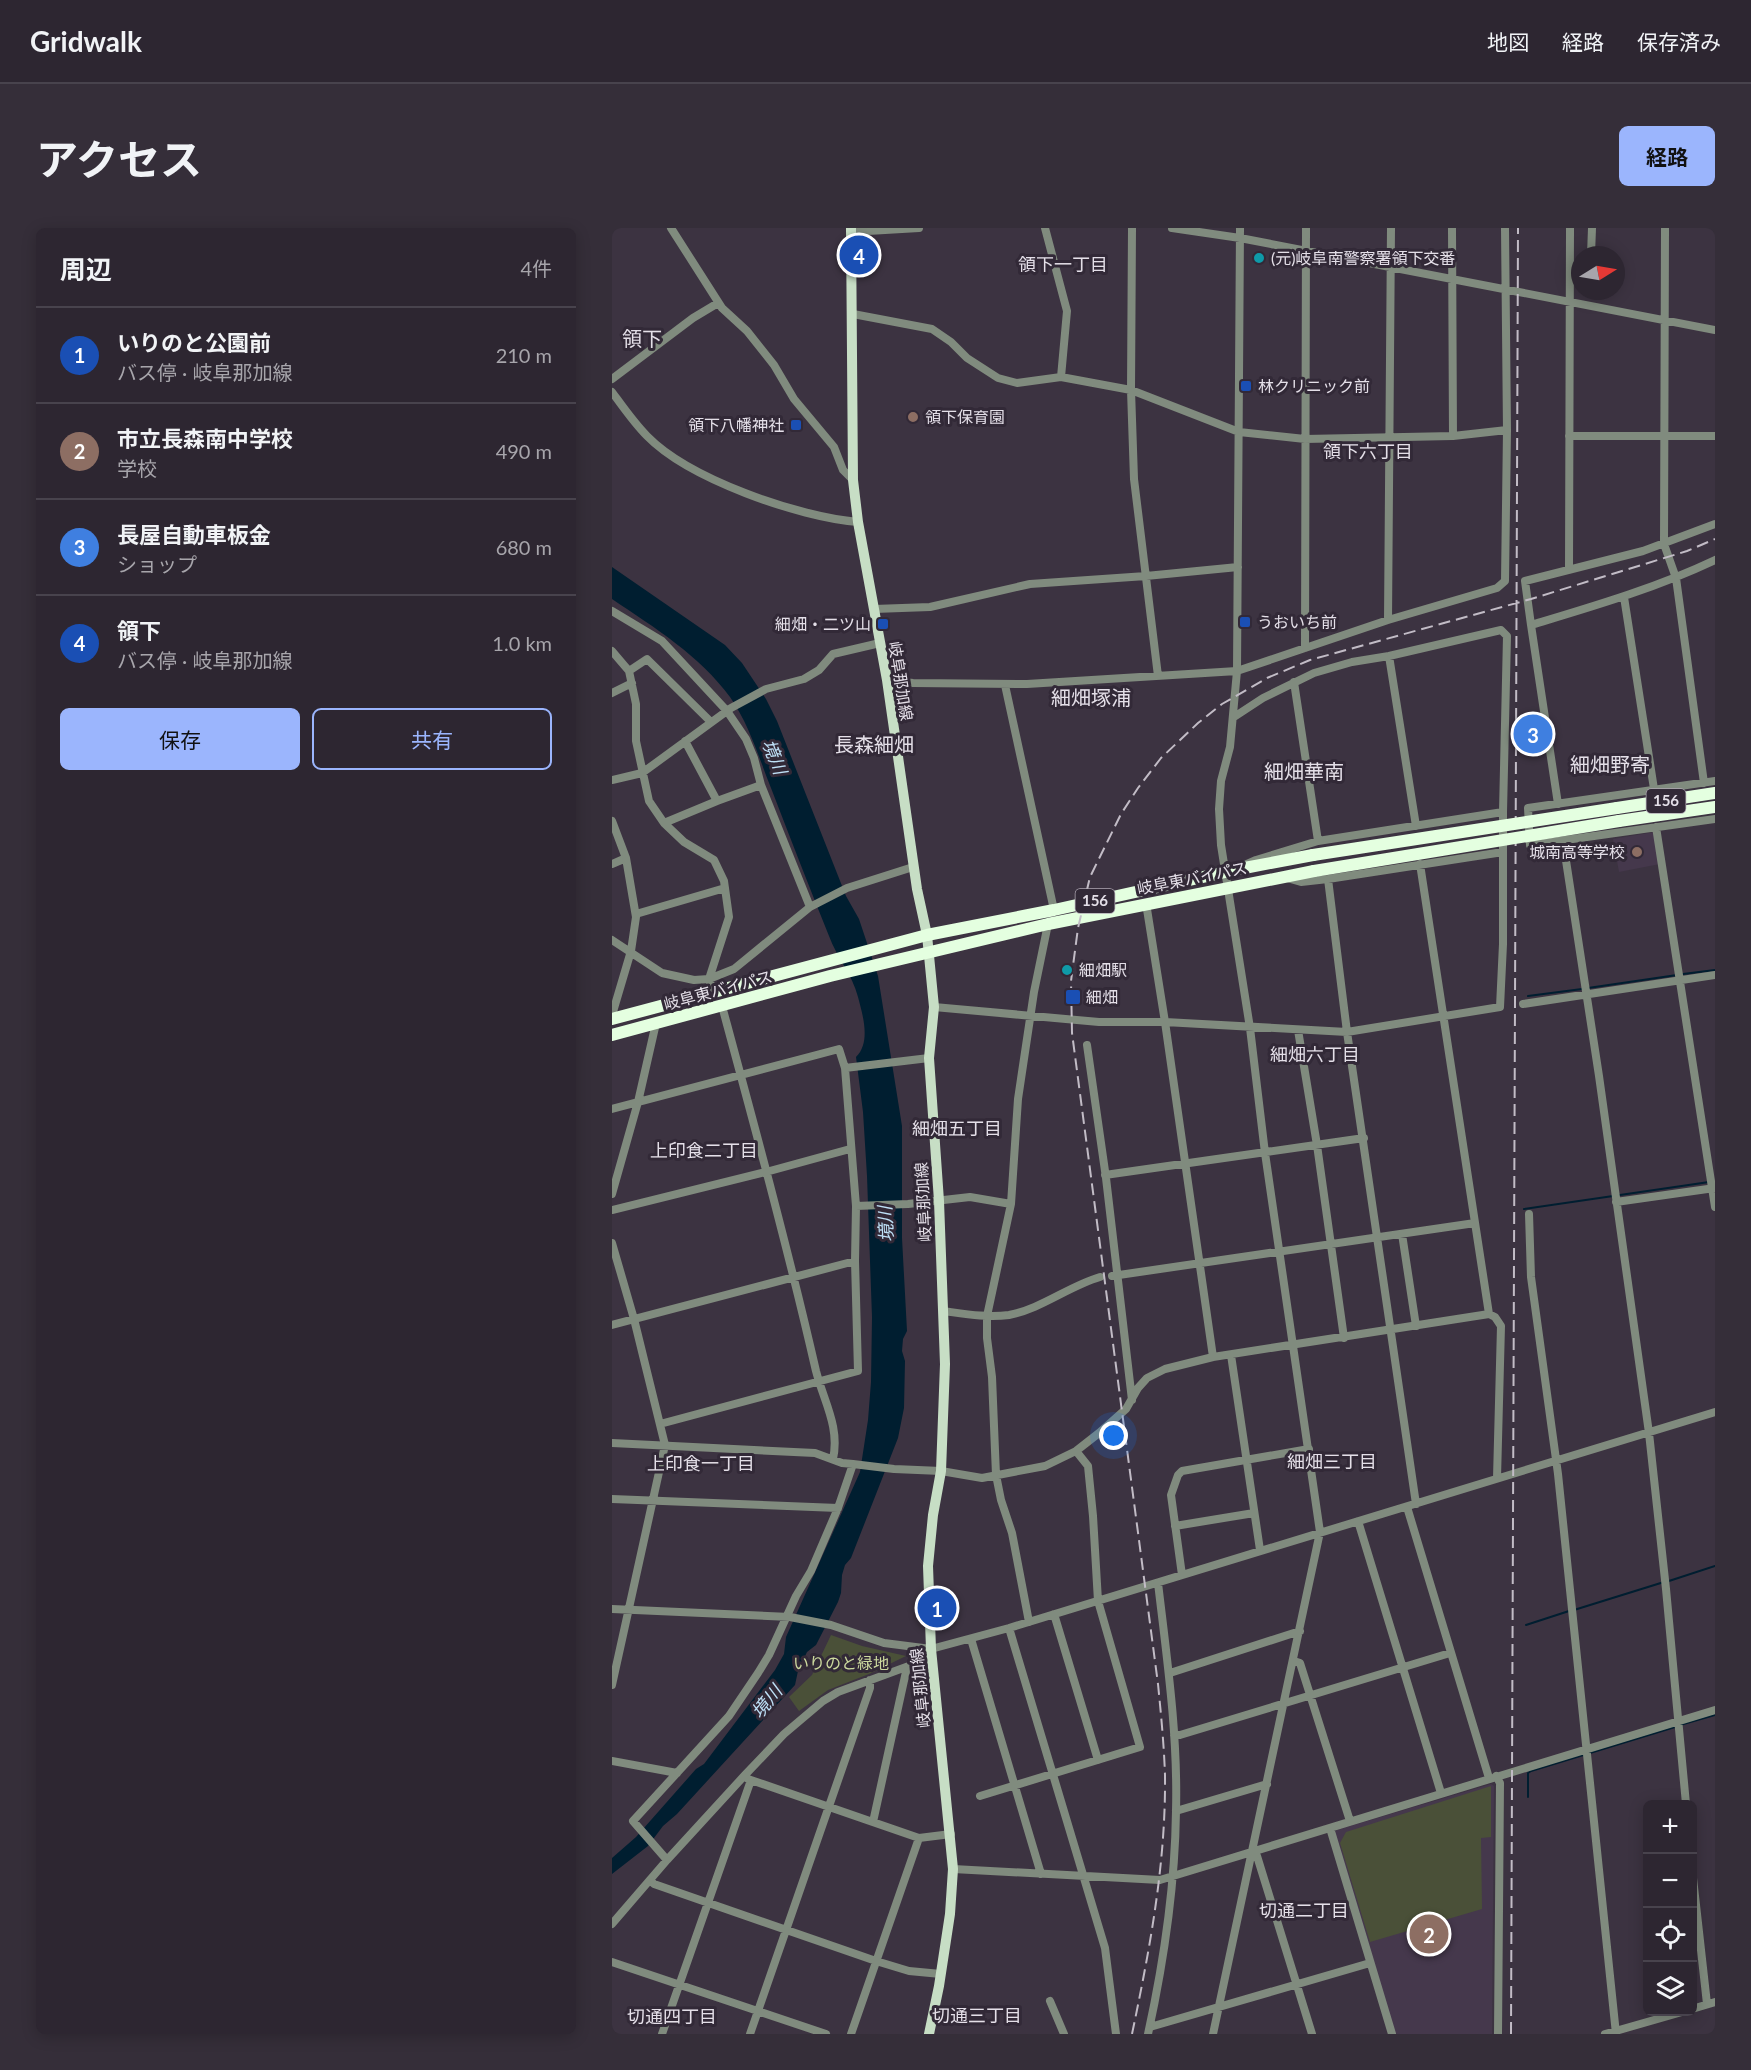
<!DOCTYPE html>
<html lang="ja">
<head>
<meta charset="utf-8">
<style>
	:root { --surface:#2d2631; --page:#352e39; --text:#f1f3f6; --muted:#a7a5ab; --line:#48434d; --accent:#9bb5fd }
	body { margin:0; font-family:Lato,"Noto Sans JP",sans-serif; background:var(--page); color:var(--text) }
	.controls { position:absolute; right:18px; bottom:18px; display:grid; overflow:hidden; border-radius:9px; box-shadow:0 3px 15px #0003 }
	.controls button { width:54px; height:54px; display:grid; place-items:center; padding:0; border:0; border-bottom:2px solid var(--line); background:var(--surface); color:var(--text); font:30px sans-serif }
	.compass { position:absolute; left:959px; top:18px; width:54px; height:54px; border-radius:50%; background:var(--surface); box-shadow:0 3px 15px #0003; rotate:79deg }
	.you { position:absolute; left:502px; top:1208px; width:21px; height:21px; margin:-15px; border:4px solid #fff; border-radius:50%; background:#1a73e8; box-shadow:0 0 0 9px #1a73e833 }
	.badge { display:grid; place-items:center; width:39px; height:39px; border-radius:50%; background:var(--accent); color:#fff; font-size:20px; font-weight:700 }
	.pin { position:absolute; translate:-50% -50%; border:3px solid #fff; box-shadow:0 2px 6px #0006 }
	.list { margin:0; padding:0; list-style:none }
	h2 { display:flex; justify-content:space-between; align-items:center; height:78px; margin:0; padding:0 24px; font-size:26px }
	h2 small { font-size:20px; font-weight:400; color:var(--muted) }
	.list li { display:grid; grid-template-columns:39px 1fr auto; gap:18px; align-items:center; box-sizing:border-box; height:96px; padding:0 24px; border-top:2px solid var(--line) }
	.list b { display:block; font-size:22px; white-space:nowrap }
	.list p { margin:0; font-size:20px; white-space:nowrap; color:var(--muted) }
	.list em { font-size:20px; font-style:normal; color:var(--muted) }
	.actions { display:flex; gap:12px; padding:18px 24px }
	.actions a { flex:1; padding:14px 0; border:2px solid var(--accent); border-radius:9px; text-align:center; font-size:21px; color:var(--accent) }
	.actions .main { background:var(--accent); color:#111 }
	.icon { flex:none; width:33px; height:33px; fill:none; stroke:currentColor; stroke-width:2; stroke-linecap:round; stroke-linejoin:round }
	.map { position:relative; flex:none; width:1103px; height:1806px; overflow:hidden; border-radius:9px }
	header { display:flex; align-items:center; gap:36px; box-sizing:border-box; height:84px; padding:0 30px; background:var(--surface); border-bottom:2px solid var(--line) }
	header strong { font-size:28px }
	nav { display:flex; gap:33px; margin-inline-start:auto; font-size:21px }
	.intro { display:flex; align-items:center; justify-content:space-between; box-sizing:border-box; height:144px; padding:0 36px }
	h1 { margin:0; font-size:42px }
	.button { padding:15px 27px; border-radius:9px; background:var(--accent); color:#111; font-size:21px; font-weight:700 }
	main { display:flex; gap:36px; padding:0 36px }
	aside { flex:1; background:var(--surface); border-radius:9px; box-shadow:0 3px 15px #0003 }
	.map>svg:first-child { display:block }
</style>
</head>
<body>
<header>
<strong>Gridwalk</strong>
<nav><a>地図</a><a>経路</a><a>保存済み</a></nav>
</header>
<div class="intro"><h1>アクセス</h1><a class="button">経路</a></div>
<main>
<aside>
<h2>周辺<small>4件</small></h2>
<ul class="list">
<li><span class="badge" style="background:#1a4fb4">1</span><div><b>いりのと公園前</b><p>バス停 · 岐阜那加線</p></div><em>210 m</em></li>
<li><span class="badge" style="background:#8d6e63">2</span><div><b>市立長森南中学校</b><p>学校</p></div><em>490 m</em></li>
<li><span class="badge" style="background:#3f7fe0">3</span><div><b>長屋自動車板金</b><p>ショップ</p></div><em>680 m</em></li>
<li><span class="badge" style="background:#1a4fb4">4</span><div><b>領下</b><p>バス停 · 岐阜那加線</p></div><em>1.0 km</em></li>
</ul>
<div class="actions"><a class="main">保存</a><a>共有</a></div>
</aside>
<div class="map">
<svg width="1103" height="1806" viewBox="0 0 1103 1806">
	<rect width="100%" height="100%" fill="#3c3341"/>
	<path fill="#45384c" d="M929,487L935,523L910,528L909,490Z
		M1043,604L1048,636L1007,644L1001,611Z
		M879,1556L882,1558L880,1806H783L722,1605L725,1602Z"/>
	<path fill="#4a5038" d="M219,1407L250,1418L294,1428L257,1446L216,1462L187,1483L177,1469L200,1447Z
		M879,1558V1609L869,1610L870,1681L758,1714L728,1615L734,1604Z"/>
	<path fill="#001e30" d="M0,339L113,417L130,435L154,471L165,493L234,668L247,691L266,748L290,898V1010L295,1103L291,1111L290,1123L293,1133L292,1180L286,1210L239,1330L233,1337L230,1347L229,1365L226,1374L204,1417L195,1424L186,1443L183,1457L65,1586L51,1598L36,1618L0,1646V1630L24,1609L84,1541L92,1536L163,1442L172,1426L174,1409L248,1244L256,1192L259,1154L260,1089L255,948L251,884L244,829C259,814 251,788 246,769C240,746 225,730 217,708C197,659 178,609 159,560C147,530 137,496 118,469C87,427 43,400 0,371Z"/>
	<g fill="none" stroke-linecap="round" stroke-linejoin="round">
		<path stroke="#001e30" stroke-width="2" d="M1071,746L1103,742
			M976,760L1065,747
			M916,768L970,761
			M912,981L1097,954
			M1057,1353L1103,1338
			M962,1382L1052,1354
			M914,1397L957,1383
			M1068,1497L1103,1487
			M916,1569V1545L919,1543L1063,1499"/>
		<path stroke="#808b7e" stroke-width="8" d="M59,0L110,80L135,103L162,137L182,171L222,219L231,242L241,252
			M433,0L455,83L449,149
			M520,0L519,162L522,251L546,448
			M560,0L628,10L1103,102
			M840,0L841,208
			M1053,0L1052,316L1064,350L1092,555
			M239,4L307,0
			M979,27L980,0
			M241,86L320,101L339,114L355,130L386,150L405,155L449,149L519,162L627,204L693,211L841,208L895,202
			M0,151L81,90L106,75
			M0,164C11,179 22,195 35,208C77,251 186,289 246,294
			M957,208H1103
			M957,342L958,0
			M1012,369L1042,561
			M262,381L318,379L418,356L534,348L626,339
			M0,383L50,413L115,483L134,511L142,530L149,557L198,679
			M776,392L779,0
			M919,397L913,353L1031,323L1103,296
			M693,420L694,0
			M0,423L17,443L24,476V513L37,573L52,595L72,614L102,632L112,653L117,689L97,751L101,763
			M777,428L804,598
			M17,443L35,431L99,494
			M275,452L301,455L415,456L625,443L776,392L885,360L893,353L895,202L893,0
			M682,454L706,613
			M393,457L442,682
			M0,465L20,455
			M622,489L651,470L702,445L740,434L777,428L889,402L895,408L891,584
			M73,513L105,573
			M0,552L30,545L119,480L154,461L192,451L207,442L221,426L268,415
			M1103,553L916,580L918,617L1103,591
			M946,576L919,397C982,378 1044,360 1103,332
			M0,593L14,630L24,689L19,723L0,787
			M52,595L105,573L149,557
			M1044,599L1103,979
			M951,613L987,848L1037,1205L1054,1361L1074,1576
			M0,636L14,630
			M635,636L644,632L706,613L891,584V624L716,651L689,654L675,650
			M808,636L877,1086
			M716,651L735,804L804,1276
			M534,675L553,794L601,1129
			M24,686L113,660
			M0,712L50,745L82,752L97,751L122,741L198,679L235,660L301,639
			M911,776L1103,747
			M110,778C143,900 176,1021 204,1143C212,1174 228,1199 221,1231
			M322,779L487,794H553L735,804L888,779L891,716V624
			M686,802L705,917L732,1110
			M475,817L494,950L520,1172
			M233,840L317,830
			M0,881L227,821L233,840L244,978L243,1033L0,1097
			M493,947L752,910
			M0,966L26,874L44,795
			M1004,974L1103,960
			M244,978L296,976L358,969L399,976
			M0,982L154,944L238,921
			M917,986L919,1049L946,1246L1004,1806
			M790,1006L804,1098
			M0,1015L22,1091L53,1217L0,1457
			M500,1048L863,995
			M331,1083C353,1086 375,1090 397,1087C429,1081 457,1058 488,1049
			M619,1127L648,1322
			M48,1196L246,1143L243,1033
			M0,1215L203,1225L230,1235L241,1236L282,1241L329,1243L370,1250L433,1238L464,1223L487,1205L514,1181L526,1160L535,1150L553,1141L601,1129L877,1086L883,1089L889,1098L885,1250
			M0,1271L226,1280
			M795,1279L877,1550
			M746,1293L829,1565
			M563,1298L642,1285
			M570,1347L559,1267L566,1247L570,1243L697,1221
			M0,1381L178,1389L219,1397L272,1415L319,1421L397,1400L1103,1184
			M442,1386L486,1532
			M417,1394L400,1305L389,1272L384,1247L380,1149L375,1110V1088L399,976L406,871L422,764L436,696
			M397,1400L493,1720L504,1806
			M359,1411L429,1646
			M682,1433L688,1435L738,1593
			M558,1445L688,1403
			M562,1507H568L838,1425
			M0,1533L65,1545
			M884,1548L888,1555L886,1806
			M136,1551L307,1610L339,1606
			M368,1568L528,1519L486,1373L481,1288L476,1238L464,1223
			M564,1583L655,1556
			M261,1594L295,1439
			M718,1600L780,1806
			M640,1624L645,1628L700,1806
			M55,1632L21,1593L117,1488L146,1445L157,1427L184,1368L199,1343L226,1280L241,1236
			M341,1641L548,1652L1103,1482
			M1080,1641L1095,1776
			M38,1652L42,1656L264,1733L297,1743L329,1746
			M0,1696L55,1632L132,1548L172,1506L211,1473L226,1464L305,1435L319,1421
			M0,1734L214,1806
			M438,1773L452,1806
			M1080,1781L1103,1774
			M538,1799L758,1735
			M50,1806L139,1552
			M138,1806L258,1460V1452
			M239,1806L307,1610
			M536,1806C552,1733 563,1658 564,1583C566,1507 555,1431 546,1355
			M601,1806L708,1304L653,925L638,800L609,617L607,581L609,553L618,519L625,443L628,0
			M993,1806L1070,1784"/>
		<path stroke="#c7dec5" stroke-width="10" d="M239,0L241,252L246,294L275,452L305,661L315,707L322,779L317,830L327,973L333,1136L329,1243L321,1287L316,1338L319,1421L341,1641L338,1686L327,1758L317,1806"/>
		<path stroke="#e4ffe0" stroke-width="12" d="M1005,580L1103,565
			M1007,593L1103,579
			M0,791L315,707L442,682L627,641L701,627
			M0,807L218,748L436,696L702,643"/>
		<path stroke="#c2bcc6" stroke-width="2" stroke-dasharray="12 6" stroke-linecap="butt" d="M520,1806C538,1720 554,1635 553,1547C552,1517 549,1486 546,1456L460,805L459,753L466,700L478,649L509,586L526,560L549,530L586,495L610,476L655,450L698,432L919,371L1075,323L1103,311
			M899,1806L906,0"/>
		<path stroke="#e4ffe0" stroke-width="12" d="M701,627L1005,580
			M702,643L1007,593"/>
	</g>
	<g fill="#0f9aa8" stroke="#322937" stroke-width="2">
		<circle cx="647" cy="30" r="6"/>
		<circle cx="455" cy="742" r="6"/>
	</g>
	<g fill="#1a4fb4" stroke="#322937" stroke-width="2">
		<rect x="628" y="152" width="12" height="12" rx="3"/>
		<rect x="178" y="191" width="12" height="12" rx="3"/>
		<rect x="627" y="388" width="12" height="12" rx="3"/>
		<rect x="265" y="390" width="12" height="12" rx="3"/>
		<rect x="453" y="761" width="16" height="16" rx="3"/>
	</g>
	<g fill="#8d6e63" stroke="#322937" stroke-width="2">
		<circle cx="301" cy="189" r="6"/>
		<circle cx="1025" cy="624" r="6"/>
	</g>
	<g text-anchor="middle" stroke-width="6" stroke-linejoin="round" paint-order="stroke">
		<g fill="#322937" stroke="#afa8b3" stroke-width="1.5">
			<rect x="1034.5" y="561" width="39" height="24" rx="4.5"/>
			<rect x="463.5" y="661" width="39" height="24" rx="4.5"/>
		</g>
		<g font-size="15" font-weight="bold" fill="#e4dfe8">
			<text x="1054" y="578">156</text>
			<text x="483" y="678">156</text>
		</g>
		<g font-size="16" fill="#e4dfe8" stroke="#322937" text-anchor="start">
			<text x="659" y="36">(元)岐阜南警察署領下交番</text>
			<text x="646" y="164">林クリニック前</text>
			<text x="313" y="195">領下保育園</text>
			<text x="172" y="203" text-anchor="end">領下八幡神社</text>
			<text x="645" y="400">うおいち前</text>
			<text x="259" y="402" text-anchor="end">細畑・二ツ山</text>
			<text x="1013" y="630" text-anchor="end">城南高等学校</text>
			<text x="467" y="748">細畑駅</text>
			<text x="474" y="775">細畑</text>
		</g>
		<g font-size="16" fill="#e4dfe8" stroke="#322937">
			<text transform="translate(289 453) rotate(81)" y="6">岐阜那加線</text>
			<text transform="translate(580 650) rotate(-11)" y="6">岐阜東バイパス</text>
			<text transform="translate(106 762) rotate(-15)" y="6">岐阜東バイパス</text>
			<text transform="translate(311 974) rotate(-93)" y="6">岐阜那加線</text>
			<text transform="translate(308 1460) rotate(-96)" y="6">岐阜那加線</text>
		</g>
		<g font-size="16" fill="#cdda9f" stroke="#322937">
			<text x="229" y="1441">いりのと緑地</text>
		</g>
		<g font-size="18" fill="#e4dfe8" stroke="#322937">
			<text x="451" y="43">領下一丁目</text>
			<text x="756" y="230">領下六丁目</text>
			<text x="703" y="833">細畑六丁目</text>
			<text x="345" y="907">細畑五丁目</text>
			<text x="92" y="929">上印食二丁目</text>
			<text x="720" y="1240">細畑三丁目</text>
			<text x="89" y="1242">上印食一丁目</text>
			<text x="692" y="1689">切通二丁目</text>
			<text x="365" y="1794">切通三丁目</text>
			<text x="60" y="1795">切通四丁目</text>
		</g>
		<g font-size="18" font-style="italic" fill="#bfe1f8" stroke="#322937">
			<text transform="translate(162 529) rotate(68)" y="6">境川</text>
			<text transform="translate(274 996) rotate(-93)" y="6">境川</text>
			<text transform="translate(155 1474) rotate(-51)" y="6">境川</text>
		</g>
		<g font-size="20" fill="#e4dfe8" stroke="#322937">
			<text x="30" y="118">領下</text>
			<text x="479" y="477">細畑塚浦</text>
			<text x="262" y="524">長森細畑</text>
			<text x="998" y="544">細畑野寄</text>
			<text x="692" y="551">細畑華南</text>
		</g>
	</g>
</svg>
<div class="controls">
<button>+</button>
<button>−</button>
<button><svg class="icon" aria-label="locate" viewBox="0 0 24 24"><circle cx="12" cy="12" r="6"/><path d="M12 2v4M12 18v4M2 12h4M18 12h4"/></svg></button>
<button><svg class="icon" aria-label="layers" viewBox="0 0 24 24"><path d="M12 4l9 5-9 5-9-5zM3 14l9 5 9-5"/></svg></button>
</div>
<svg class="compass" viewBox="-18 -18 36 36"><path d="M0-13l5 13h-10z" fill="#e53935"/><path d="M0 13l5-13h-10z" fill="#a7a5ab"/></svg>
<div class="you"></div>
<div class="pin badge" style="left:325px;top:1380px;background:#1a4fb4">1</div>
<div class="pin badge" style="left:817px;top:1706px;background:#8d6e63">2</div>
<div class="pin badge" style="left:921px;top:506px;background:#3f7fe0">3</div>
<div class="pin badge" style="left:247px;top:27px;background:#1a4fb4">4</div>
</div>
</main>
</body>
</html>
